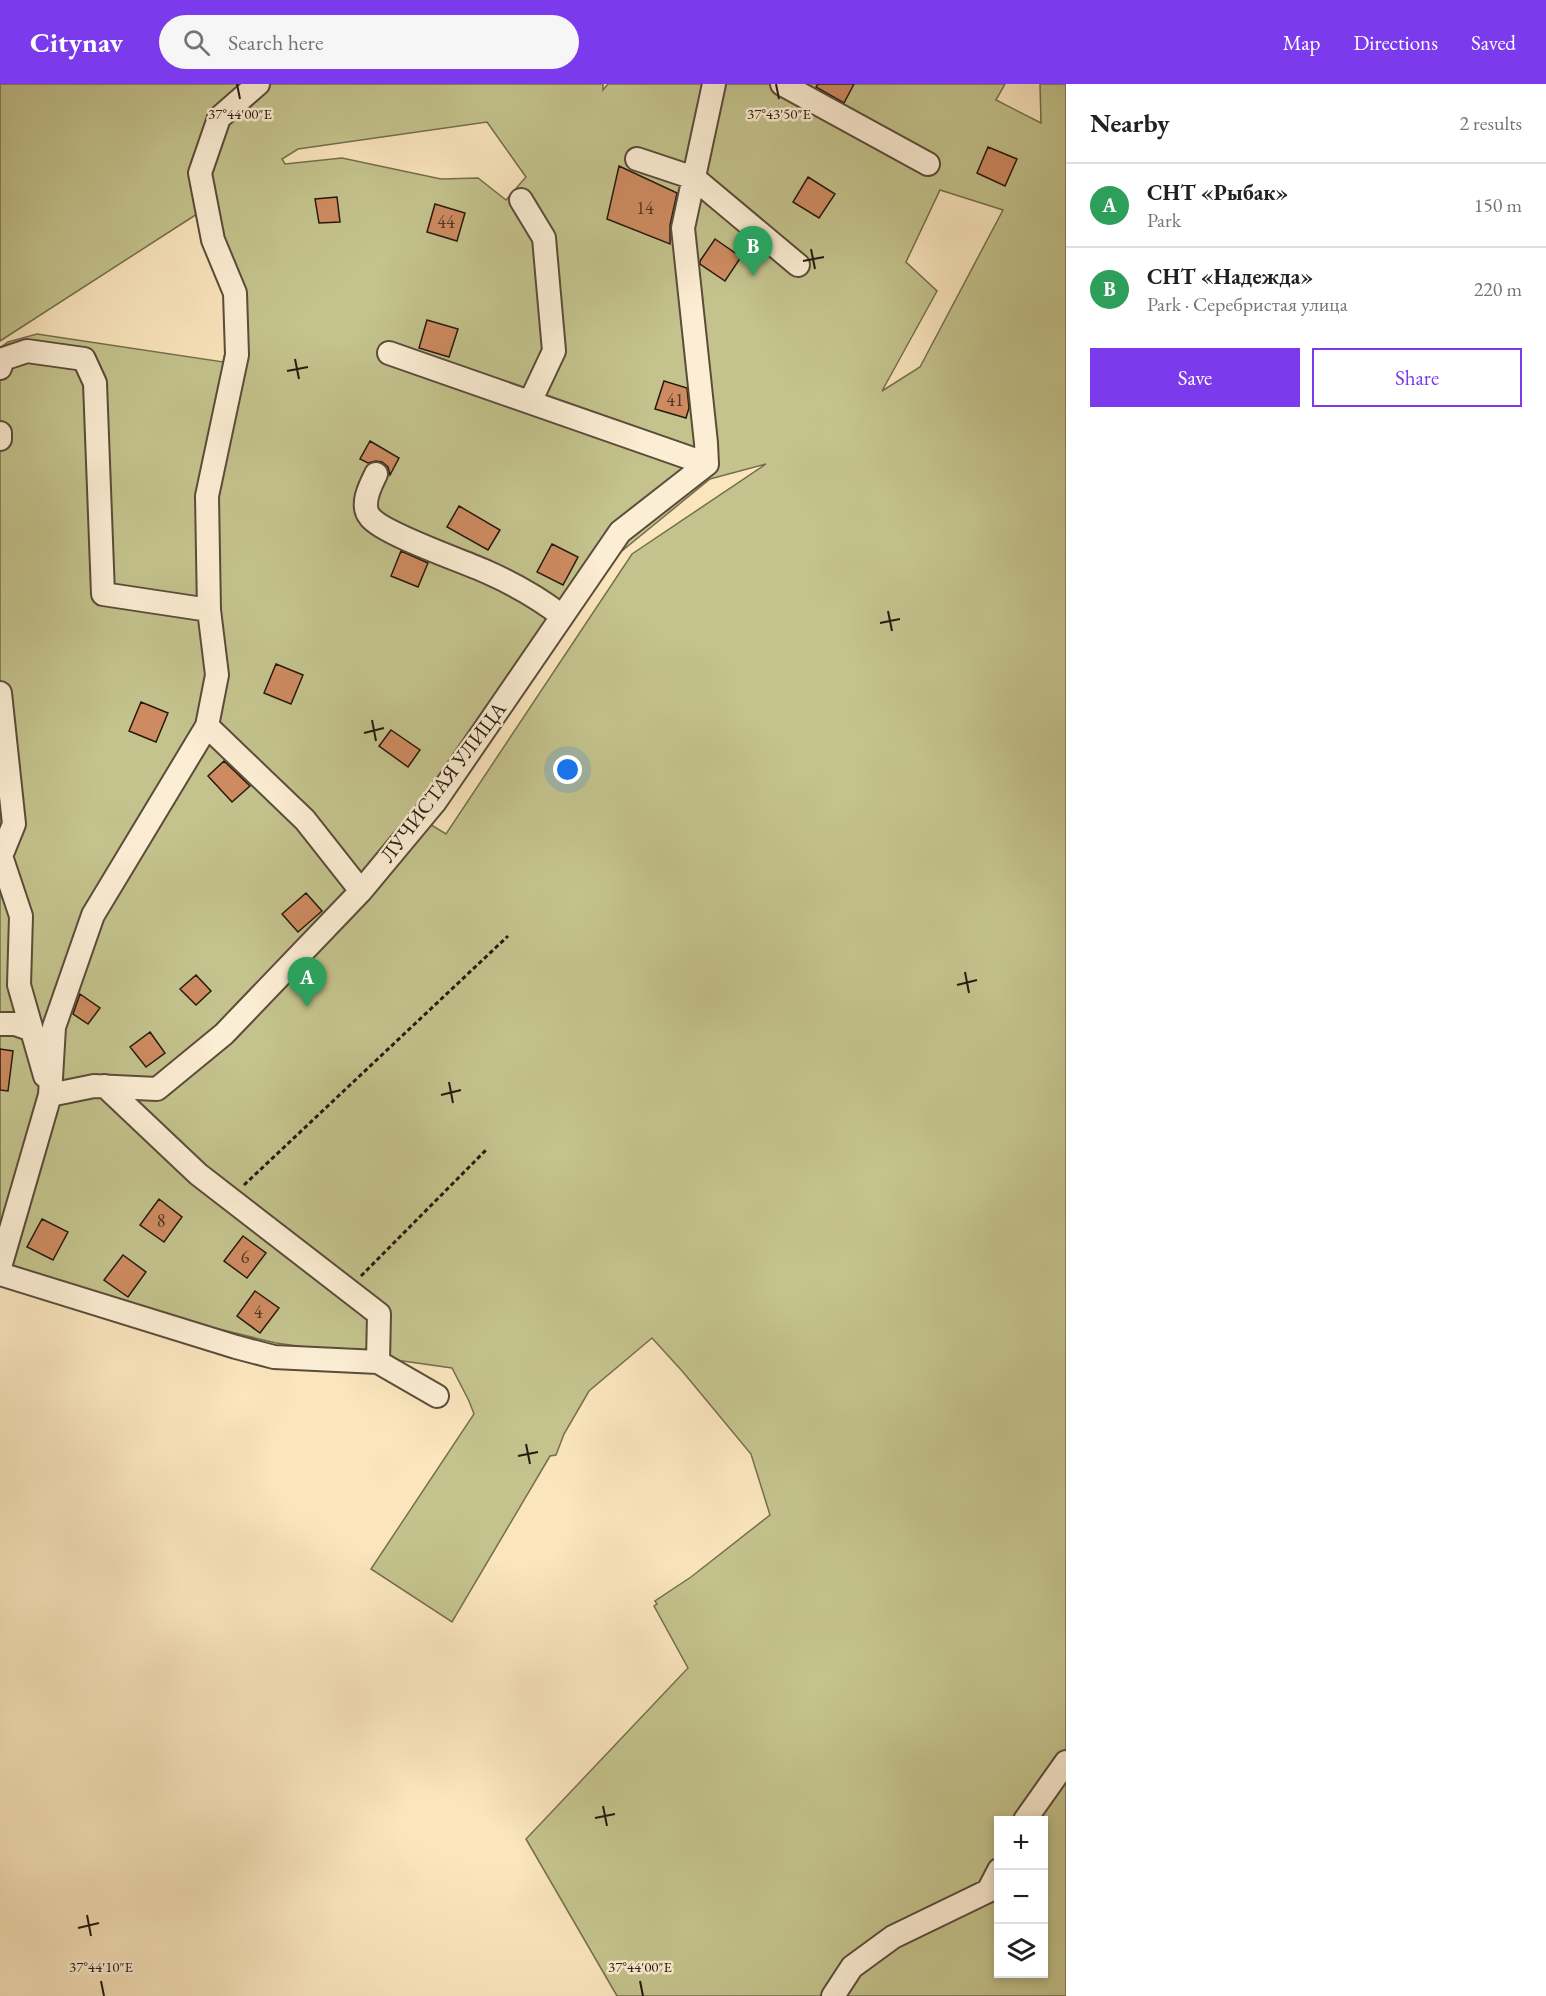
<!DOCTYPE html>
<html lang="en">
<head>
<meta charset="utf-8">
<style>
	:root { --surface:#fff; --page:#f6f6f6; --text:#202124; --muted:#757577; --line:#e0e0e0; --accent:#7c3aed }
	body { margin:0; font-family:"EB Garamond",serif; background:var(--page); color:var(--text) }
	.controls { position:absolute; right:18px; bottom:18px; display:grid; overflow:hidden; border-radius:0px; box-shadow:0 3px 9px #0003 }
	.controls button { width:54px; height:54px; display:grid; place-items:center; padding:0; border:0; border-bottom:2px solid var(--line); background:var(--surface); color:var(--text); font:30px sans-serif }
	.you { position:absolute; left:568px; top:686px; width:21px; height:21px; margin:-15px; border:4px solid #fff; border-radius:50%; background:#1a73e8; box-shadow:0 0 0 9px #1a73e833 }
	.badge { display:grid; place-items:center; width:39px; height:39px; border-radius:50%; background:var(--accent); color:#fff; font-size:20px; font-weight:700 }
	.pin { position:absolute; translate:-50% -50px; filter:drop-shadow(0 2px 3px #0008) }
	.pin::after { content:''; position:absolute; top:32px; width:21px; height:18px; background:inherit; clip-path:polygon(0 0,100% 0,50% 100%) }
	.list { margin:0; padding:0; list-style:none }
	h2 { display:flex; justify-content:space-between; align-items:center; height:78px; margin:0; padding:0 24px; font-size:26px }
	h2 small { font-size:20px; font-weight:400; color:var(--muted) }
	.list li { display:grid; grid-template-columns:39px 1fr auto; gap:18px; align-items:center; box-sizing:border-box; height:84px; padding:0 24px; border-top:2px solid var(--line) }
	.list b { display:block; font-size:22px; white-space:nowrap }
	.list p { margin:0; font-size:20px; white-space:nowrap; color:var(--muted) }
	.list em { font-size:20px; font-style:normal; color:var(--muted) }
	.actions { display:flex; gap:12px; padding:18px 24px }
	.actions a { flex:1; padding:14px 0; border:2px solid var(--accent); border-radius:0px; text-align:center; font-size:21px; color:var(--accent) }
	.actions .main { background:var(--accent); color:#fff }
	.icon { flex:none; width:33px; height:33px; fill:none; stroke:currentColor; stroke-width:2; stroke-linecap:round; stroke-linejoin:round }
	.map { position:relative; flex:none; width:1066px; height:1912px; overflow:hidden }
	header { display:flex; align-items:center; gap:36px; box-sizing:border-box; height:84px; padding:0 30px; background:var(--accent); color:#fff }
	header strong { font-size:28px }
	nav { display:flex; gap:33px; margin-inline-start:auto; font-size:21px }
	.search { width:420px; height:54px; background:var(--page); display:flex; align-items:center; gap:15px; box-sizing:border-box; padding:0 21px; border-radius:33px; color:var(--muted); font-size:22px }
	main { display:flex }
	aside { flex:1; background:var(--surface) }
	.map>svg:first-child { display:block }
</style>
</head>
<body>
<header>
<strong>Citynav</strong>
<div class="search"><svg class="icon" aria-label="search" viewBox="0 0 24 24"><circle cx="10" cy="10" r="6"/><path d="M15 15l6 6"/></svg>Search here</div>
<nav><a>Map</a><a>Directions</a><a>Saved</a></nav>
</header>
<main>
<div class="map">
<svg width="1066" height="1912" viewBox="0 0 1066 1912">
	<rect width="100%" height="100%" fill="#fae5bd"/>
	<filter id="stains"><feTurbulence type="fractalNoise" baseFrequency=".00333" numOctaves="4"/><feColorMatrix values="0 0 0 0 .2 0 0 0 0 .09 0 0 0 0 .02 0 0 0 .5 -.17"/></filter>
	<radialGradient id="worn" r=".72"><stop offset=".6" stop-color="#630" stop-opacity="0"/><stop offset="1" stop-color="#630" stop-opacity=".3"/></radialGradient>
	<path fill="#c4c38d" stroke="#756e4e" stroke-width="1.5" fill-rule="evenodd" d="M0,0H603V6L608,0H1005L996,16L1041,39L1040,0H1066V1912H617L526,1755L688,1584L654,1522L657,1520L655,1517L691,1493L770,1431L751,1370L683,1288L652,1254L589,1307L564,1350L556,1371L550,1372L452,1538L371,1485L474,1330L469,1317L452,1284L276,1259L0,1192V264L8,258L37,250L223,278L230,248L228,212L197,130L0,257ZM487,38L526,93L506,116L478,94L441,95L342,74L285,80L282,75L298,65ZM940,106L1003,126L920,283L882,307L937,207L906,178ZM766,380L632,470L446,750L428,739L617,471L710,395ZM999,1736H1044V1890H999Z"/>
	<path fill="#ce8b61" stroke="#26190e" stroke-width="1.5" d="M818,0H854L844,19L816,3Z
		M988,63L1017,75L1005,102L977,89Z
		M619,82L677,109L670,141V160L607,135Z
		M808,93L835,110L819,134L793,118Z
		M337,113L340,138L319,139L315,115Z
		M435,120L465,129L457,157L427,148Z
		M715,155L741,173L725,197L700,180V177Z
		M427,236L458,245L449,273L419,264Z
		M664,297L687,304L689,324L686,334L655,325Z
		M370,357L399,374L390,391L388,383L382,378L376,377L368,379L360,375Z
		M459,422L500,446L488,466L447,443Z
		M552,460L578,473L563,501L537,488Z
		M401,467L428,479L418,503L391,492Z
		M276,580L303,591L291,620L264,609Z
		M141,618L168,629L156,658L129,647Z
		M391,646L420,666L408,683L379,662Z
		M224,677L250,702L232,718L208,692Z
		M306,809L322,827L298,848L282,830Z
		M196,891L211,907L196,921L180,905Z
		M80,910L100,924L88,940L73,930Z
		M150,948L165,969L146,983L130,963Z
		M0,965L13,967L8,1007L0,1006Z
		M159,1115L182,1133L164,1158L140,1141Z
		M42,1135L68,1148L53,1176L27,1163Z
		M243,1152L266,1169L247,1194L224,1177Z
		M123,1171L146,1188L128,1213L104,1196Z
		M255,1207L279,1224L260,1249L237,1232Z"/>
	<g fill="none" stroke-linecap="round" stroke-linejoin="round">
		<defs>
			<path id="minor" d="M782,0L928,80
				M637,75L694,94L798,181
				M521,116L544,154L554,267L530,318
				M389,269L707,380
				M0,284L3,275L27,267L84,275L95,299L103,510L209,526
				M0,349V355
				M376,390C370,402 360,421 370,433C383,450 463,477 487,488C514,500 539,514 562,532
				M0,609L14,740L1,772L21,832L19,901L45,992
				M207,642L305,736L361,807
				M0,940H15L32,946
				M105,1002L198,1090L379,1230L378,1278
				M50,1011L54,943L93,831L207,642L217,591L209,526L207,412L237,271L235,209L213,156L200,89L219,34L258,0
				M0,1183L50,1011L94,1002L157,1005L224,950L361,807L435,718L620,448L707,380L706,359L683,144L714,0
				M0,1190L236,1263L274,1273L378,1278L437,1312
				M1025,1736L1066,1678
				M833,1912L852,1883L893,1853L988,1807L999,1786"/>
		</defs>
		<use href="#minor" stroke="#5b4c3a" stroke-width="26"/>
		<path stroke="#26190e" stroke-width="3" stroke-dasharray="4.5 3" stroke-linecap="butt" d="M244,1101L508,852
			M361,1192L486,1066"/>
		<use href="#minor" stroke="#fceed4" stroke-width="22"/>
	</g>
	<path fill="none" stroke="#26190e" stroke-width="2" d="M237,0L240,15M776,0L779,15M811,165L815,185M803,177L824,173M295,275L299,295M287,287L308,283M888,527L892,547M880,539L900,535M372,636L376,657M364,649L384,644M965,888L969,909M957,901L977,896M449,998L453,1019M441,1011L461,1006M526,1360L530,1380M518,1372L538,1368M603,1722L607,1742M595,1734L615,1730M87,1831L91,1852M78,1844L99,1839M101,1897L104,1912M640,1897L643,1912"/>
	<g text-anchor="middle" stroke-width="5" stroke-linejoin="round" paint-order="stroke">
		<g font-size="18" fill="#503623">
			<text x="645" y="130">14</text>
			<text x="446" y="144">44</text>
			<text x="675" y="322">41</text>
			<text x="161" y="1143">8</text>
			<text x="245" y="1179">6</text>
			<text x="258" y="1234">4</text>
		</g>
		<g font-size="21" fill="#26190e" stroke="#fceed4">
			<text transform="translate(443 698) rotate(-53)" y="7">ЛУЧИСТАЯ УЛИЦА</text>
		</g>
	</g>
	<g font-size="15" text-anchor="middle" fill="#26190e" stroke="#fceed4" stroke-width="5" stroke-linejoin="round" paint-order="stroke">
		<text x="240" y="35">37°44'00"E</text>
		<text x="779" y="35">37°43'50"E</text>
		<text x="101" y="1888">37°44'10"E</text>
		<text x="640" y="1888">37°44'00"E</text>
	</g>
	<rect width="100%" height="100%" filter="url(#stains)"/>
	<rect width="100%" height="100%" fill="url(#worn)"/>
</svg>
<div class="controls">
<button>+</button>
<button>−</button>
<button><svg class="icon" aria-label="layers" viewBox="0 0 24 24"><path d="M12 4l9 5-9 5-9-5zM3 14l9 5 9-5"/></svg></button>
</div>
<div class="you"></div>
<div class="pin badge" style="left:307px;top:923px;background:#2e9e5b">A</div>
<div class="pin badge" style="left:753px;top:192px;background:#2e9e5b">B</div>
</div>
<aside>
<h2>Nearby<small>2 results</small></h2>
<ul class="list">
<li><span class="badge" style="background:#2e9e5b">A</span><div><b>СНТ «Рыбак»</b><p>Park</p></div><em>150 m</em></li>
<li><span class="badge" style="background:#2e9e5b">B</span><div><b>СНТ «Надежда»</b><p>Park · Серебристая улица</p></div><em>220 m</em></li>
</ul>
<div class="actions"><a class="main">Save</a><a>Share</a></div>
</aside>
</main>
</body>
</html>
